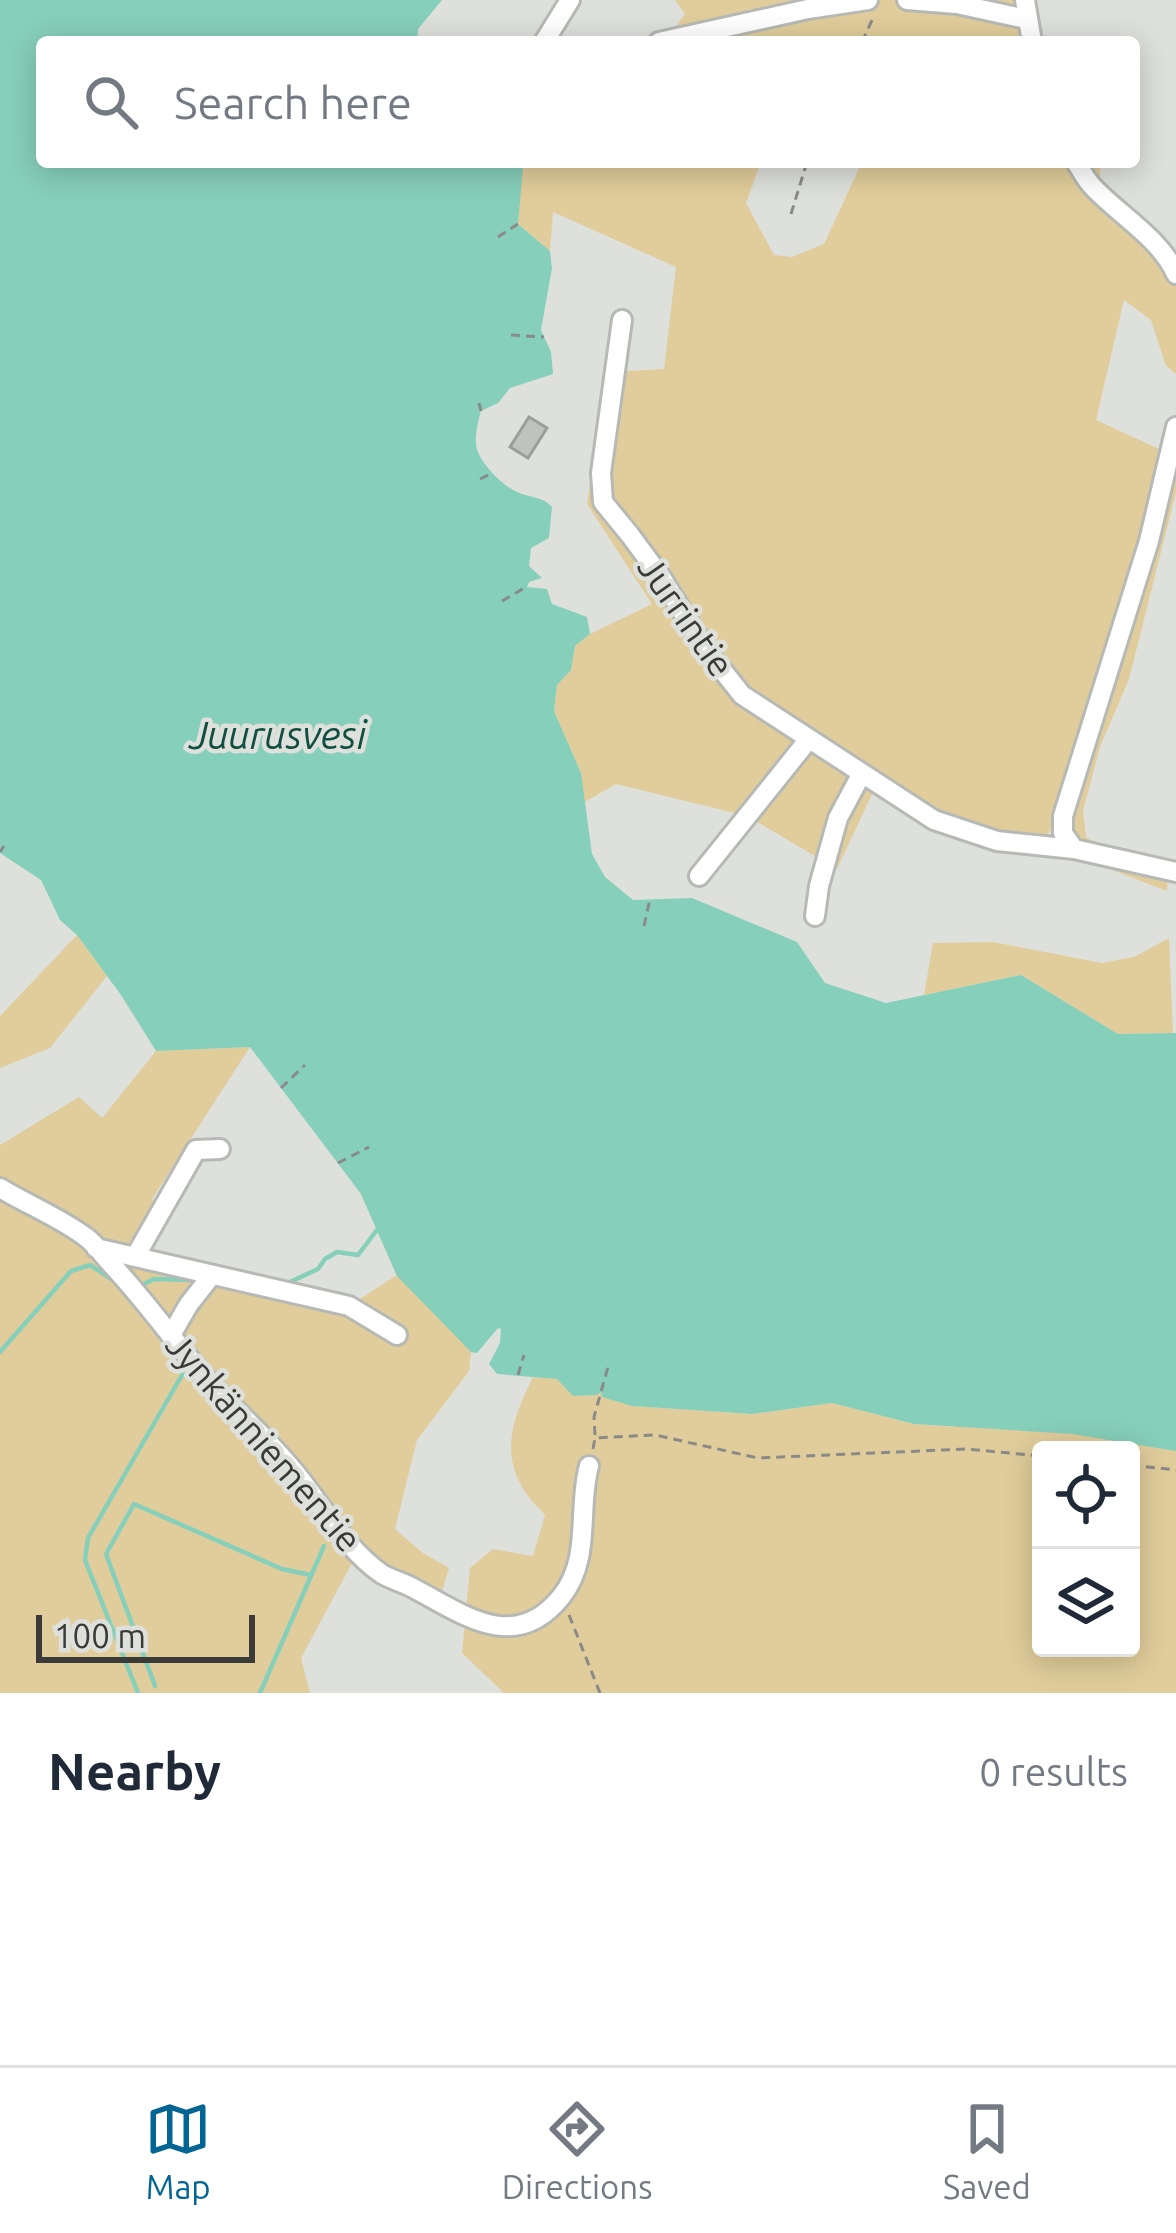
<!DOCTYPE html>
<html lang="en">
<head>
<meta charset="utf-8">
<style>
	:root { --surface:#fff; --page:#f6f6f7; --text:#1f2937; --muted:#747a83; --line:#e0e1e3; --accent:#026594 }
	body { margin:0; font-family:Ubuntu,sans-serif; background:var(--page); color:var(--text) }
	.controls { position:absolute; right:36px; bottom:36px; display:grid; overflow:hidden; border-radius:12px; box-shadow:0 6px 30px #0003 }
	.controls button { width:108px; height:108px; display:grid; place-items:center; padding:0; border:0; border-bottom:3px solid var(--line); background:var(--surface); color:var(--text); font:60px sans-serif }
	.scale { position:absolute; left:36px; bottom:30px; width:219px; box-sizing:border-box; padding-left:12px; border:6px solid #3a3b39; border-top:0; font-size:33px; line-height:42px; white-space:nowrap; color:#3a3b39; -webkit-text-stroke:9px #dee0db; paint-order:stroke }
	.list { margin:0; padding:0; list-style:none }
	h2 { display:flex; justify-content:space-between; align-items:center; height:156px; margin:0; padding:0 48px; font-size:51px }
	h2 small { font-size:39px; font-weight:400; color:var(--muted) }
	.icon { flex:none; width:66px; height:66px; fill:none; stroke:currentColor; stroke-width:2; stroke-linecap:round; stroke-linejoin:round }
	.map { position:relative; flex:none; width:1176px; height:1693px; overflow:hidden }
	.search { position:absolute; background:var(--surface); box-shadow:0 6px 30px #0003; left:36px; right:36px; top:36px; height:132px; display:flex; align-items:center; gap:30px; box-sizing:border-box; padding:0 42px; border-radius:12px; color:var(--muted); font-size:45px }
	.sheet { height:372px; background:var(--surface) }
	nav { display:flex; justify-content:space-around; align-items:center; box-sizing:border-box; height:168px; border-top:3px solid var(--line); background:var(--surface); font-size:33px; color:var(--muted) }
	nav a { display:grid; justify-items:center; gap:6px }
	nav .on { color:var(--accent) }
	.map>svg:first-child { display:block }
</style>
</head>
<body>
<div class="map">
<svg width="1176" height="1693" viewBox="0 0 1176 1693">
	<rect width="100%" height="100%" fill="#dee0db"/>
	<path fill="#e1cd9b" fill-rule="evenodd" d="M675,0H1025L1037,23L1042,42H665L685,14Z
		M501,162H761L746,203L774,255L792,257L824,244L862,162H1101L1099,192L1176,274V374L1166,366L1151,320L1124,300L1096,420L1170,454L1176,427V492L1129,679L1100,747L1083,811L1086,837L1100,846L1176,860V872L1168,871L1167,891L1084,859L1063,818L1044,837L1030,845L874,790L837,869L747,816L616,784L583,803L581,773L554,711L557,685L571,670L575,646L590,634L652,604L587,504L607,372L664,369L676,267L553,212L550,251L518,224Z
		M77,935L107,976L50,1048L0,1068V1016Z
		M1169,938L1173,1033L1118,1034L1021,975L924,995L933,943L993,942L1102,963L1134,957Z
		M250,1047L152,1199L158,1217L135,1256L349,1306L397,1275L361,1194L348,1176L372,1162L471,1352L469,1371L417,1440L395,1529L423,1553L449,1568L438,1604L358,1552L301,1658L310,1693H0V1145L79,1097L102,1118L156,1051Z
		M533,1377L558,1379L574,1396L597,1395L601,1392L603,1397L632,1406L752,1414L832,1403L914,1424L954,1427L988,1408L1176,1429V1693H504L462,1653L470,1568L493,1549L533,1556L545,1515C537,1506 526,1496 521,1485C500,1447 516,1412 533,1377ZM1041,1450H1131V1648H1041Z"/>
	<path fill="#86cfbb" d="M0,0H442L418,29L417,42H42V162H501L523,167L518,224L550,251L552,268L541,330L551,352L553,374L510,388L498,403L481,411C478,421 474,438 477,449C481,464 503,486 517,492C530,498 542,496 552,507L549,538L531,548L529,566L542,578L529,582L527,587L547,589L552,604L587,617L590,634L575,646L571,670L557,685L554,711L581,773L592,854L605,877L633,900L692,898L797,942L825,983L886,1003L1021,975L1118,1034L1176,1033V1451L1072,1434L914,1424L832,1403L752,1414L632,1406L602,1397L601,1392L597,1395L573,1396L557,1379L497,1374L489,1364L500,1343L501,1329L498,1328L477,1353L471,1352L397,1276L361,1194L250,1047L156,1051L121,995L77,935L60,920L41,880L0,853Z"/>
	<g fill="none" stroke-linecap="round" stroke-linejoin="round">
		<path stroke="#86cfbb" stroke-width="4.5" d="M290,1282L318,1269L325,1259L337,1252L358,1255L377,1230
			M144,1284L154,1279L193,1280
			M0,1352L71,1271L90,1265L119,1284
			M155,1686L106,1554L134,1504L282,1569L311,1575
			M138,1693L85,1560L88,1538L186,1368
			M260,1693L324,1546"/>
	</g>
	<path fill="#bfc3c0" stroke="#9b9f9c" stroke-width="3" d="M529,417L547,428L528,458L510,447Z"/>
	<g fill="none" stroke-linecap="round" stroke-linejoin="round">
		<defs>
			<path id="minor" d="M907,0L957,4L1026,19
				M1025,0L1032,42
				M544,42L570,0
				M659,42L808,9L868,0
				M1076,162C1081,170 1086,180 1093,187C1119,215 1160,238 1176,274
				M622,320L601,473L603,502L630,535L661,577L704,647L742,695L934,820L997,841L1074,849
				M1176,427L1149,541L1063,816V833L1074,849L1176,872
				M699,876L809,739
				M815,916L819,886L838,818L862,773
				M0,1188C28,1205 61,1218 87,1238C96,1245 104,1256 112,1265C145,1300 173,1340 205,1377C233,1409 266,1437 293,1470C321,1503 345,1549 382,1574C392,1580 405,1583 415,1589C464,1615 515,1654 561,1597C592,1559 577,1509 589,1466
				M96,1248L349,1306L397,1335
				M135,1257L196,1150L220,1149
				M171,1335L189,1304L212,1275"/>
		</defs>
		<use href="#minor" stroke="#b6b9b4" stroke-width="24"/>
		<path stroke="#8a8b88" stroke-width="3" stroke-dasharray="9 6" stroke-linecap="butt" d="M862,42L873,18
			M791,214L807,162
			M498,237L518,224
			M511,335L544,337
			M479,403L481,411
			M480,479L493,473
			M502,601L526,587
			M0,852L4,846
			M644,926L650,899
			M281,1088L305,1065
			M338,1163L369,1147
			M518,1375L524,1355
			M595,1435L594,1417L608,1367
			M593,1449L595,1438L655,1435L758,1458L966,1449L1041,1456
			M1131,1465L1176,1470
			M569,1615L600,1693"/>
		<use href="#minor" stroke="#fff" stroke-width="18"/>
	</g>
	<g text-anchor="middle" stroke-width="9" stroke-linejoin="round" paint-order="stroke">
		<g font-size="36" fill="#3a3b39" stroke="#dee0db">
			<text transform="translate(686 616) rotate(55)" y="13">Jurrintie</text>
			<text transform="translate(264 1442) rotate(49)" y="13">Jynkänniementie</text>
		</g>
		<g font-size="39" font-style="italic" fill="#104f41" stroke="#dee0db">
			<text x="278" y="749">Juurusvesi</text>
		</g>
	</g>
</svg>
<div class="controls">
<button><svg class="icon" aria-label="locate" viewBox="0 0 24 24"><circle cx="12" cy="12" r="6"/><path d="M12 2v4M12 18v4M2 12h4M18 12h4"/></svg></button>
<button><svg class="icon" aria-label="layers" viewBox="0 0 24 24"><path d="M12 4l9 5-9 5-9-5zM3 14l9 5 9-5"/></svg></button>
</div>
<div class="scale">100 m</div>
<div class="search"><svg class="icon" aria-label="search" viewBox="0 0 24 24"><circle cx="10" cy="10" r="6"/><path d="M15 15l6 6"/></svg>Search here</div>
</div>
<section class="sheet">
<h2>Nearby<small>0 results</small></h2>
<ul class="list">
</ul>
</section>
<nav>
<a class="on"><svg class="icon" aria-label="map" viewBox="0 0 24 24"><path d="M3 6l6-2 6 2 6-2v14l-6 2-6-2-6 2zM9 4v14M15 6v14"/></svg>Map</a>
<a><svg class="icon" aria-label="directions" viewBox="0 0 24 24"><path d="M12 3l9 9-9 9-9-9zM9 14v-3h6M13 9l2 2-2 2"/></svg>Directions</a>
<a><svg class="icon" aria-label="saved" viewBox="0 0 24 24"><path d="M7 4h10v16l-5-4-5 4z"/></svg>Saved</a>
</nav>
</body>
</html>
